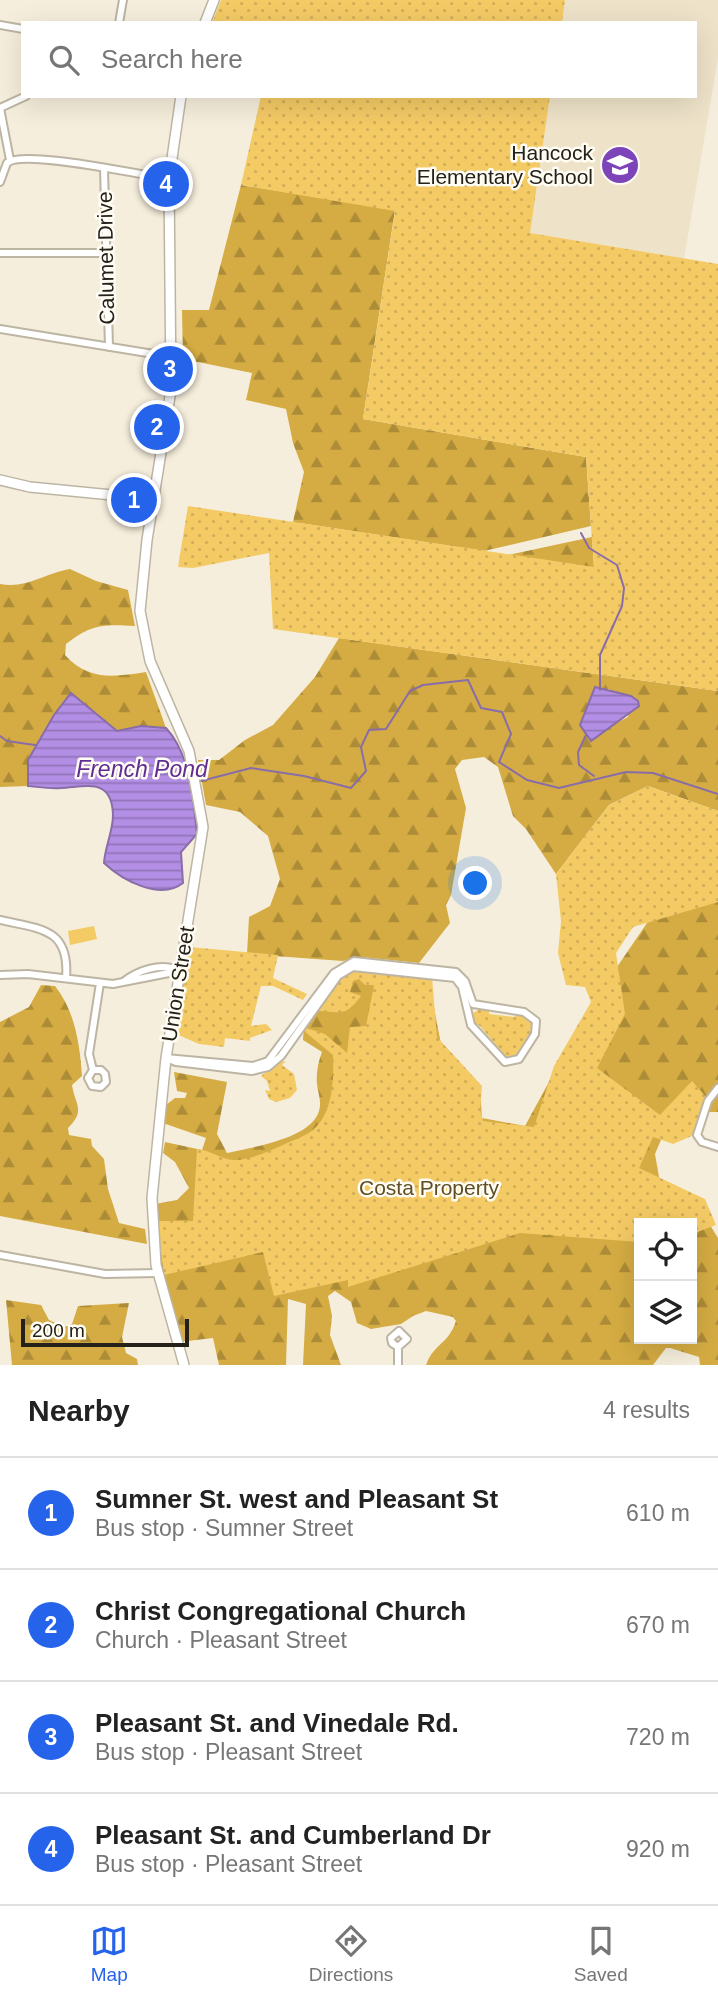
<!DOCTYPE html>
<html lang="en">
<head>
<meta charset="utf-8">
<style>
	:root { --surface:#fff; --page:#f2f2f2; --text:#222; --muted:#767676; --line:#e0e0e0; --accent:#2563eb }
	body { margin:0; font-family:Arial,sans-serif; background:var(--page); color:var(--text) }
	.controls { position:absolute; right:21px; bottom:21px; display:grid; overflow:hidden; border-radius:0px; box-shadow:0 7px 28px #0002 }
	.controls button { width:63px; height:63px; display:grid; place-items:center; padding:0; border:0; border-bottom:2px solid var(--line); background:var(--surface); color:var(--text); font:35px sans-serif }
	.scale { position:absolute; left:21px; bottom:18px; width:168px; box-sizing:border-box; padding-left:7px; border:4px solid #24211a; border-top:0; font-size:19px; line-height:24px; white-space:nowrap; color:#24211a; -webkit-text-stroke:5px #fffcf4; paint-order:stroke }
	.you { position:absolute; left:476px; top:884px; width:24px; height:24px; margin:-18px; border:5px solid #fff; border-radius:50%; background:#1a73e8; box-shadow:0 0 0 10px #1a73e833 }
	.badge { display:grid; place-items:center; width:46px; height:46px; border-radius:50%; background:var(--accent); color:#fff; font-size:23px; font-weight:700 }
	.pin { position:absolute; translate:-50% -50%; border:4px solid #fff; box-shadow:0 2px 7px #0006 }
	.list { margin:0; padding:0; list-style:none }
	h2 { display:flex; justify-content:space-between; align-items:center; height:91px; margin:0; padding:0 28px; font-size:30px }
	h2 small { font-size:23px; font-weight:400; color:var(--muted) }
	.list li { display:grid; grid-template-columns:46px 1fr auto; gap:21px; align-items:center; box-sizing:border-box; height:112px; padding:0 28px; border-top:2px solid var(--line) }
	.list b { display:block; font-size:26px; white-space:nowrap }
	.list p { margin:0; font-size:23px; white-space:nowrap; color:var(--muted) }
	.list em { font-size:23px; font-style:normal; color:var(--muted) }
	.icon { flex:none; width:38px; height:38px; fill:none; stroke:currentColor; stroke-width:2; stroke-linecap:round; stroke-linejoin:round }
	.map { position:relative; flex:none; width:718px; height:1365px; overflow:hidden }
	.search { position:absolute; background:var(--surface); box-shadow:0 7px 28px #0002; left:21px; right:21px; top:21px; height:77px; display:flex; align-items:center; gap:18px; box-sizing:border-box; padding:0 24px; border-radius:0px; color:var(--muted); font-size:26px }
	.sheet { height:539px; background:var(--surface) }
	nav { display:flex; justify-content:space-around; align-items:center; box-sizing:border-box; height:98px; border-top:2px solid var(--line); background:var(--surface); font-size:19px; color:var(--muted) }
	nav a { display:grid; justify-items:center; gap:4px }
	nav .on { color:var(--accent) }
	.map>svg:first-child { display:block }
</style>
</head>
<body>
<div class="map">
<svg width="718" height="1365" viewBox="0 0 718 1365">
	<defs>
		<pattern id="forest-firs" width="22" height="20" patternUnits="userSpaceOnUse" patternTransform="scale(1.75)"><rect width="22" height="20" fill="#d5ac43"/><path d="M5 1l3.5 6h-7zM16 11l3.5 6h-7z" fill="#ad8c37"/></pattern>
		<pattern id="park-dots" width="8" height="8" patternUnits="userSpaceOnUse" patternTransform="scale(1.75)"><rect width="8" height="8" fill="#f4ca65"/><path d="M2 2h.1M6 6h.1" fill="none" stroke="#d1ad57" stroke-width="1.8" stroke-linecap="round"/></pattern>
		<pattern id="water-rules" width="6" height="5" patternUnits="userSpaceOnUse" patternTransform="scale(1.75)"><rect width="6" height="5" fill="#b38ee5"/><path d="M0 2.5h6" fill="none" stroke="#9174b9"/></pattern>
	</defs>
	<rect width="100%" height="100%" fill="#f6eedc"/>
	<path fill="#eee3c9" d="M565,0H718V58L684,259L529,233L550,96H695V23H562Z"/>
	<path fill="url(#forest-firs)" fill-rule="evenodd" d="M241,185L395,210L363,419L586,457L591,526L484,551L293,522L304,472L293,443L286,409L246,400L252,373L183,359L182,310H209Z
		M592,537L594,568L508,555Z
		M70,569L96,581L128,590L135,626C104,624 91,624 66,644L65,655C88,681 114,677 146,672L166,728L141,726L117,731L71,694L54,715L28,759V786L0,787V584C27,589 45,573 70,569Z
		M339,638L718,691V811L648,786L609,805L556,874L526,829L513,816L498,767L484,757L462,760L455,769L466,808L451,895L446,905L450,923L419,963L361,957L343,961L247,954L249,917L270,906L280,879L268,836L240,812L206,805L198,760H219L245,740L273,725L315,677ZM609,689L618,695L631,696L628,717L608,727L591,741C589,715 580,699 609,689Z
		M718,819V1112H703L663,1135L655,1154L659,1177L663,1186L705,1217L718,1238V1365H700L699,1357L670,1348H666L653,1365H426C434,1343 448,1345 456,1321L453,1317L426,1311L413,1316L401,1324L371,1329L357,1323L351,1302L335,1291L328,1296L332,1316L330,1335L341,1365H303L306,1304L288,1299L286,1365H219L213,1338L179,1342L162,1296L155,1204L177,1200L189,1188L175,1162L163,1153L165,1142L202,1150L206,1138L160,1122L162,1108L175,1098H185L187,1093L177,1091L174,1072L227,1082L217,1134L227,1153C252,1147 311,1139 319,1111C322,1102 318,1093 317,1084C316,1074 318,1062 322,1052L303,1040C303,1016 325,1006 339,990C345,982 350,975 357,968L430,987L441,1044L480,1090L482,1118L525,1126L589,1008ZM639,1223H692V1339H639Z
		M41,985L55,986C75,1011 80,1045 82,1076L72,1085C75,1105 86,1110 68,1128L69,1135L91,1139L92,1146L104,1159L108,1189L119,1223L145,1229L147,1244L0,1216V1022L29,1007Z
		M6,1300L41,1305L49,1320L64,1327L72,1324L78,1306L129,1303L122,1337L126,1353L137,1359L138,1365H12Z"/>
	<path fill="url(#park-dots)" d="M221,0H565L562,23H212Z
		M261,96H550L530,233L718,264V691L273,629L269,553L193,568L178,567L188,506L594,567L586,457L363,419L395,211L241,185Z
		M648,786L718,811V902L633,927L616,953L625,1014L597,1068L660,1115L692,1081L707,1098L694,1135L673,1144L653,1137L639,1168L705,1199L716,1225L692,1234V1223H639V1242L520,1233L348,1287V1280L274,1296L263,1252L164,1275L157,1221H193L197,1149C211,1150 223,1161 237,1160C252,1159 269,1151 283,1145C293,1140 309,1135 316,1127C333,1110 334,1078 333,1055L304,1031L306,1028L325,1034L347,1053L350,1027L366,1026L374,985H365L359,979L353,981L350,992L361,996C345,1017 342,1012 318,1011L342,977L354,971L432,977L437,1037L482,1086L480,1110L483,1121L534,1127L554,1066L591,1002L585,987L566,985L558,953L561,921L556,874L609,805Z
		M189,947L278,955L273,978L307,994L303,1000L273,986H261L251,1026L266,1024L272,1030L250,1038V1041L225,1038L224,1047L199,1044L174,1033Z
		M480,1009L489,1010V1014L514,1017L519,1013L533,1020L535,1030L522,1054L506,1061L499,1054L502,1052L480,1026L472,1022L473,1013Z
		M286,1061L282,1065L294,1074L297,1090L290,1098L276,1102L269,1099L265,1090L270,1091L267,1081L261,1076L280,1062Z"/>
	<path fill="#f4ca65" d="M94,926L97,939L70,945L68,931Z"/>
	<path fill="url(#water-rules)" stroke="#886da8" stroke-width="2" d="M595,687L631,696L638,701L639,706L591,741L580,725Z
		M71,693L117,731L141,726L166,728C191,755 193,800 197,834L181,852L183,883C160,901 122,880 104,863C105,846 113,832 113,815C112,777 86,787 61,788C50,789 39,787 28,786V760L54,715Z"/>
	<g fill="none" stroke-linecap="round" stroke-linejoin="round">
		<path stroke="#886da8" stroke-width="2" d="M581,533L589,548L617,565L624,588L622,606L600,655V690
			M586,735L578,752L579,765L594,776
			M0,736L7,741L35,745
			M201,781L251,768L304,776L351,788L366,771L361,747L369,730L386,729L410,691L423,685L468,680L481,708L502,712L511,734L499,762L527,780L559,788L626,772L653,773L718,794"/>
		<defs>
			<path id="minor" d="M119,23L123,0
				M0,25L23,29
				M0,108L10,160
				M0,108L26,96
				M104,169L109,347
				M0,182L7,163C22,149 142,175 169,179
				M0,253H106
				M0,329L172,357
				M0,920C40,929 70,928 66,978
				M354,961L456,972L465,981L473,1004L524,1012L536,1021L535,1034L519,1059L505,1062L471,1025L462,987L455,978L353,967L338,976L281,1056L268,1067L252,1071L176,1062L166,1058L253,1066L268,1061L334,973Z
				M0,975L28,974L113,984L179,971
				M123,982C138,970 162,962 179,971
				M93,1070H101L105,1074L106,1082L101,1087L92,1086L88,1078L93,1070L89,1054L100,983
				M718,1088L708,1101L697,1135L702,1142L718,1147
				M0,1255L105,1274L158,1273
				M398,1365V1347L392,1343L391,1338L399,1331L407,1339L398,1347"/>
			<path id="secondary" d="M205,23L214,0
				M181,96L169,179L171,390L147,540L140,611L150,661L189,751L203,827L166,1058L152,1198L156,1265L184,1365
				M0,480L30,487L153,499"/>
		</defs>
		<use href="#minor" stroke="#bdb5a3" stroke-width="10"/>
		<use href="#secondary" stroke="#bdb5a3" stroke-width="12"/>
		<use href="#minor" stroke="#fff" stroke-width="6"/>
		<use href="#secondary" stroke="#fff" stroke-width="9"/>
	</g>
	<defs>
		<symbol id="school-disc" viewBox="-11 -11 22 22"><circle r="9.5" fill="#7d44ba" stroke="#fffcf4"/><path d="M0-5L7-2L0 1L-7-2ZM-4 1L0 2.5L4 1V4Q0 6-4 4Z" fill="#fff"/></symbol>
	</defs>
	<g fill-rule="evenodd">
		<use href="#school-disc" x="598" y="143" width="44" height="44"/>
	</g>
	<g text-anchor="middle" stroke-width="5" stroke-linejoin="round" paint-order="stroke">
		<g font-size="21" fill="#24211a" stroke="#fffcf4" text-anchor="end">
			<text x="593" y="160">Hancock<tspan x="593" dy="24">Elementary School</tspan></text>
		</g>
		<g font-size="21" fill="#24211a" stroke="#fffcf4">
			<text transform="translate(106 258) rotate(-91)" y="7">Calumet Drive</text>
			<text transform="translate(178 984) rotate(-81)" y="7">Union Street</text>
		</g>
		<g font-size="21" fill="#5f4e23" stroke="#fffcf4">
			<text x="429" y="1195">Costa Property</text>
		</g>
		<g font-size="23" font-style="italic" fill="#602e93" stroke="#fffcf4">
			<text x="142" y="777">French Pond</text>
		</g>
	</g>
</svg>
<div class="controls">
<button><svg class="icon" aria-label="locate" viewBox="0 0 24 24"><circle cx="12" cy="12" r="6"/><path d="M12 2v4M12 18v4M2 12h4M18 12h4"/></svg></button>
<button><svg class="icon" aria-label="layers" viewBox="0 0 24 24"><path d="M12 4l9 5-9 5-9-5zM3 14l9 5 9-5"/></svg></button>
</div>
<div class="scale">200 m</div>
<div class="you"></div>
<div class="pin badge" style="left:134px;top:500px">1</div>
<div class="pin badge" style="left:157px;top:427px">2</div>
<div class="pin badge" style="left:170px;top:369px">3</div>
<div class="pin badge" style="left:166px;top:184px">4</div>
<div class="search"><svg class="icon" aria-label="search" viewBox="0 0 24 24"><circle cx="10" cy="10" r="6"/><path d="M15 15l6 6"/></svg>Search here</div>
</div>
<section class="sheet">
<h2>Nearby<small>4 results</small></h2>
<ul class="list">
<li><span class="badge">1</span><div><b>Sumner St. west and Pleasant St</b><p>Bus stop · Sumner Street</p></div><em>610 m</em></li>
<li><span class="badge">2</span><div><b>Christ Congregational Church</b><p>Church · Pleasant Street</p></div><em>670 m</em></li>
<li><span class="badge">3</span><div><b>Pleasant St. and Vinedale Rd.</b><p>Bus stop · Pleasant Street</p></div><em>720 m</em></li>
<li><span class="badge">4</span><div><b>Pleasant St. and Cumberland Dr</b><p>Bus stop · Pleasant Street</p></div><em>920 m</em></li>
</ul>
</section>
<nav>
<a class="on"><svg class="icon" aria-label="map" viewBox="0 0 24 24"><path d="M3 6l6-2 6 2 6-2v14l-6 2-6-2-6 2zM9 4v14M15 6v14"/></svg>Map</a>
<a><svg class="icon" aria-label="directions" viewBox="0 0 24 24"><path d="M12 3l9 9-9 9-9-9zM9 14v-3h6M13 9l2 2-2 2"/></svg>Directions</a>
<a><svg class="icon" aria-label="saved" viewBox="0 0 24 24"><path d="M7 4h10v16l-5-4-5 4z"/></svg>Saved</a>
</nav>
</body>
</html>
